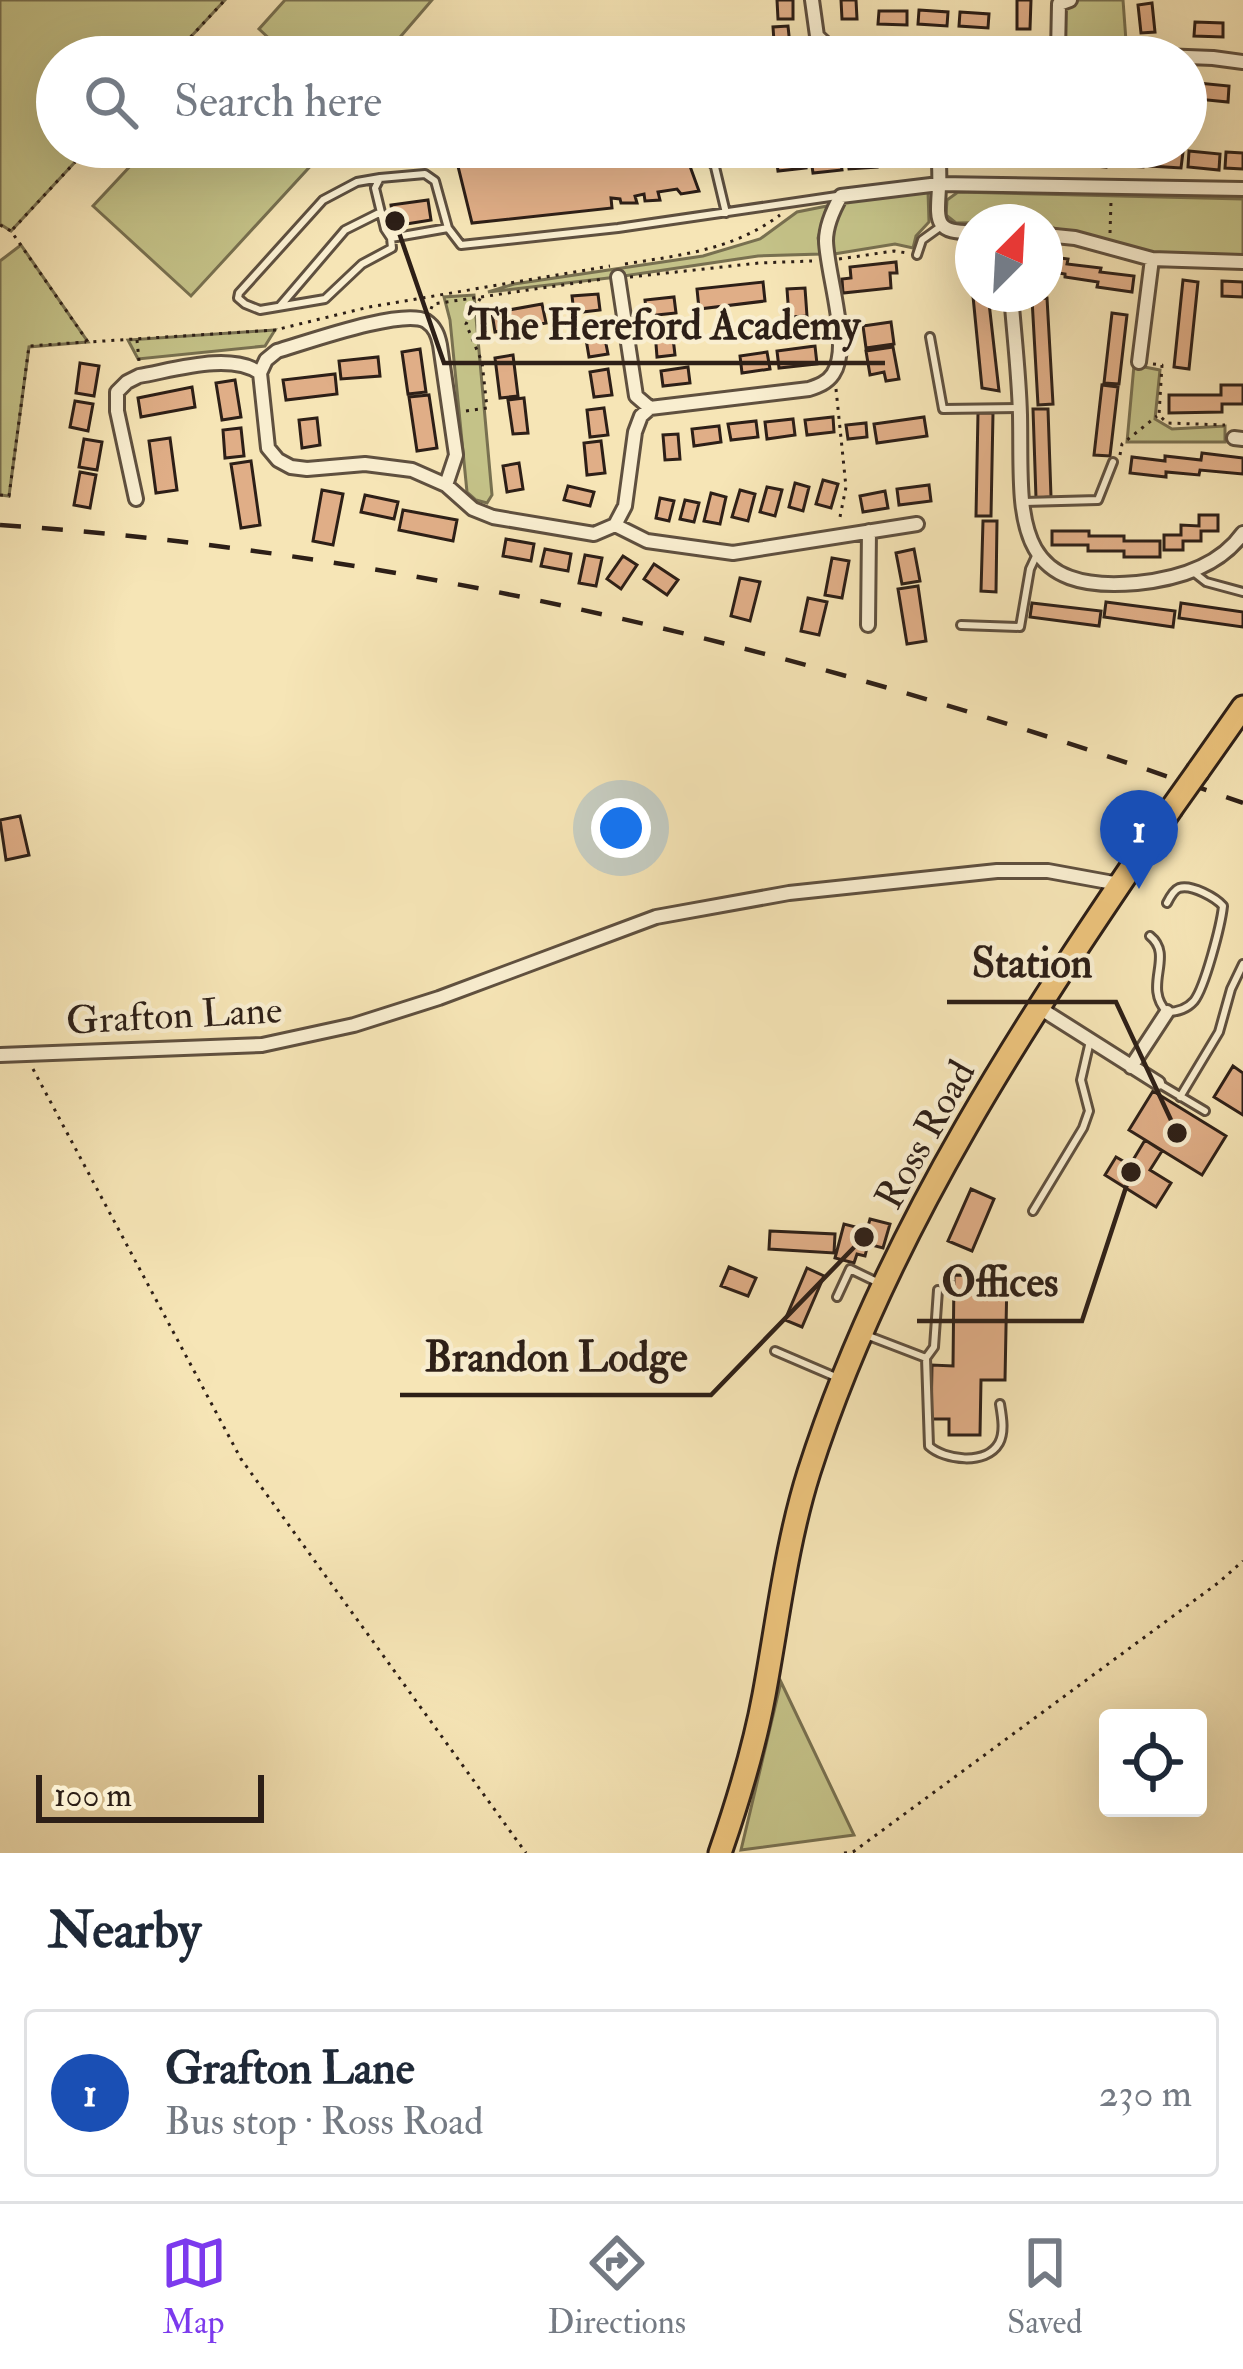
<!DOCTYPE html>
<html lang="en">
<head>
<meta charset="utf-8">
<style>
	:root { --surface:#fff; --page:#f2f2f3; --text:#1f2937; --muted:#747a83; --line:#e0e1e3; --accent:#7c3aed }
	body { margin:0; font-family:"IM FELL Double Pica",serif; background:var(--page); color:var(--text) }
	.controls { position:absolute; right:36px; bottom:36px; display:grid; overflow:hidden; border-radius:12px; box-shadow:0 12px 48px #0002 }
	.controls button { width:108px; height:108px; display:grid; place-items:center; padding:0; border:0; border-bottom:3px solid var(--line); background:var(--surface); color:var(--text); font:60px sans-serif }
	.compass { position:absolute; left:955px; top:204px; width:108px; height:108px; border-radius:50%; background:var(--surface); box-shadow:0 12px 48px #0002; rotate:24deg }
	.scale { position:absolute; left:36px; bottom:30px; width:228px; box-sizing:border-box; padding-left:12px; border:6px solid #2d1f17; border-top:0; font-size:33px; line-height:42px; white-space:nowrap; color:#2d1f17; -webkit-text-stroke:9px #f9eed0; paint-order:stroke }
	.you { position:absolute; left:621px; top:828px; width:42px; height:42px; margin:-30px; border:9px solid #fff; border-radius:50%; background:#1a73e8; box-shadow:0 0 0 18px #1a73e833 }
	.badge { display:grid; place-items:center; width:78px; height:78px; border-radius:50%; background:var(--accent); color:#fff; font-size:39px; font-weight:700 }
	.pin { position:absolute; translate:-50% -99px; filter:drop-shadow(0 3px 6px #0008) }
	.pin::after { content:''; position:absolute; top:63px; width:42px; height:36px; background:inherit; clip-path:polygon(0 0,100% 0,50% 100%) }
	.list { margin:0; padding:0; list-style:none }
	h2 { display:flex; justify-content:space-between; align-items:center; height:156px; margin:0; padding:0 48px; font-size:51px }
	h2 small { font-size:39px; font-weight:400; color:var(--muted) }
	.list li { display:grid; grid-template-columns:78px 1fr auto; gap:36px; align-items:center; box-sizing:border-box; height:168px; margin:0 24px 24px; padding:0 24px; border:3px solid var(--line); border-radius:12px }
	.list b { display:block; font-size:45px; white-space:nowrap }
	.list p { margin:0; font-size:39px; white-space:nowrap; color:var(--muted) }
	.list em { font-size:39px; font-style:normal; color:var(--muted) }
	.icon { flex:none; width:66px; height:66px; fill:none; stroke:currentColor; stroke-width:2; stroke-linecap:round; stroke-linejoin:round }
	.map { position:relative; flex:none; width:1243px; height:1853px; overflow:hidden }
	.search { position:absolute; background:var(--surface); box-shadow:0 12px 48px #0002; left:36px; right:36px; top:36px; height:132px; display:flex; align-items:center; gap:30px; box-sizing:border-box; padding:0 42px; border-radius:66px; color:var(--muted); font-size:45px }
	.sheet { height:348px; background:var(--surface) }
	nav { display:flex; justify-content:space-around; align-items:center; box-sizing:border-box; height:168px; border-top:3px solid var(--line); background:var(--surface); font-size:33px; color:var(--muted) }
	nav a { display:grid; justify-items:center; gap:6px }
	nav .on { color:var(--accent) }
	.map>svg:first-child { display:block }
</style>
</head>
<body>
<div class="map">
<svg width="1243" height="1853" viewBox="0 0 1243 1853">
	<rect width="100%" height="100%" fill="#f6e5b6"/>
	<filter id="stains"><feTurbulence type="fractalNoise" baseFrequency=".00167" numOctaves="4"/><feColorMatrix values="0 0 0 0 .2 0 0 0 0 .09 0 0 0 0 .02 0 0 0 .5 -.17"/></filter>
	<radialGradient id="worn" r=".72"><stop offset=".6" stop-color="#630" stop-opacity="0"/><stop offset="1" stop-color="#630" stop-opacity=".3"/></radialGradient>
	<path fill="#c4c288" stroke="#787050" stroke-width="3" d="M0,0H225L172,57H57V147H89L11,231L0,224Z
		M285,0H432L383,57H289L259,29Z
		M1070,0H1123L1127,55L1058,52L1059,4Z
		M148,147H328L191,296L93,206Z
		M928,191L929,222L916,236L913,248L895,244L834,254C831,234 835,219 844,201Z
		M958,192L1243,199V255L1153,253L1045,226V222L956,223L946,215L947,200Z
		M827,206L818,238L821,254L758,256L617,277L488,292L514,284L703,256L760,239L797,212Z
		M21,245L88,342L29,347L9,496L0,495V261Z
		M474,295L492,495L487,503L476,500L467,492L450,320L444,297Z
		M275,330L265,346L138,359L128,340Z
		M1134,365L1160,370L1155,419L1172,429L1225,426V442H1127Z
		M781,1682L854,1835L741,1850Z"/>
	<path fill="#e0ae87" stroke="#2d1f17" stroke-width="3" d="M777,0H793V19H778Z
		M841,0H856L857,19H842Z
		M1017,0H1031L1030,29H1017Z
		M1152,3L1155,32L1141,33L1138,5Z
		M919,10L948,12L947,26L918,24Z
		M879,11H907V25L878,24Z
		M960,12L989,14L988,28L959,26Z
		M1195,22L1223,23V37L1194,36Z
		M788,26L791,55L775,56L773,27Z
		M644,45H654L655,51H669V57H567L583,54L584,49H593L594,55L644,52Z
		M1198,83L1229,86L1228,102L1197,99Z
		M683,147L699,191L681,194L677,189L658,192L660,200L645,201L644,194L635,196L637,203H621L620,199L611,198L612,208L472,223L454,150L466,147Z
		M1000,147H1031L1030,162L999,160Z
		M1038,147H1070L1068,163L1037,161Z
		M1076,148L1107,150L1106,167L1075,164Z
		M1113,149L1144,151L1143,167L1112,165Z
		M1152,149L1183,152L1181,168L1150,166Z
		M875,151L877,167L849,169L847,154Z
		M1189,151L1220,154L1219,170L1188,167Z
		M1226,152L1243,153V169L1225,168Z
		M804,154L806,168L778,171L776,157Z
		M840,156L842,170L813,173L811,159Z
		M428,200L431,220L394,226L391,205Z
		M1045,256L1068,259L1067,264L1101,268L1100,272L1134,276L1132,292L1097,287L1098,282L1065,277V274L1045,271Z
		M896,262L897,273H890L891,288L843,293L842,279L851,278L850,267Z
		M1183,280L1198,282L1189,369L1174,367Z
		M1222,281L1243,282V297L1222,296Z
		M763,282L765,301L699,309L697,289Z
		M972,286L973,294H988L999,391L982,388Z
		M805,288L807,316L789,317L787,289Z
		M598,294L600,310L574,313L572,296Z
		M674,297L676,313L647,316L645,300Z
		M1047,298L1053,404L1038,405L1032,299Z
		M542,304L546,323L495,332L492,313Z
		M1112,313L1127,315L1119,384L1104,383Z
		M891,322L894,344L866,348L863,326Z
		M602,324L608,354L589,357L584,327Z
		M672,329L675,355L657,357L655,331Z
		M815,346L817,364L779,368L777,351Z
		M893,347L899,379L886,381L884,372L870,375L866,351Z
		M420,349L426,392L408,394L402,352Z
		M767,352L770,369L742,373L740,356Z
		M513,355L518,396L500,398L495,358Z
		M378,357L380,376L341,379L339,361Z
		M80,363L99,366L94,396L76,393Z
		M688,367L690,383L663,386L661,371Z
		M608,369L612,395L594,397L590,372Z
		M335,374L337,394L286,400L283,380Z
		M235,380L241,417L222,420L216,383Z
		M1102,385L1118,387L1110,456L1094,455Z
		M1221,385H1243V404H1222V412L1169,413V395H1221Z
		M192,387L195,407L141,417L138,398Z
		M429,395L437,448L417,451L409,397Z
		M524,398L528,433L513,434L508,400Z
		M75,401L93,404L88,431L70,427Z
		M604,408L608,435L590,437L587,410Z
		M1033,409H1048L1051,497L1036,498Z
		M978,413H993L991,516H976Z
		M833,417L834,432L807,435L805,420Z
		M924,417L927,436L877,443L874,424Z
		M317,418L320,445L302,448L299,420Z
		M793,419L795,435L767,439L765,422Z
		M756,421L758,437L731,440L728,424Z
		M866,423L867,437L848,439L846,425Z
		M719,426L721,442L694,446L692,429Z
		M241,428L244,456L225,458L223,430Z
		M678,434L680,459L665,460L663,435Z
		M170,438L177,490L156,493L149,441Z
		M84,439L102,442L97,470L79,467Z
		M601,441L605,473L587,475L584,443Z
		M1202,453L1243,458V474L1200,470L1199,475L1166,472V477L1130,473L1132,457L1165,461V456L1201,460Z
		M251,461L260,525L241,528L231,464Z
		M519,463L523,489L507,492L503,466Z
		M80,472L96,475L90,508L74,505Z
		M823,480L838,484L831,508L816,504Z
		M795,483L809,487L803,511L789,507Z
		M929,485L931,501L899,505L897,489Z
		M568,486L594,492L590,506L564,500Z
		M767,487L782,490L775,516L760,512Z
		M322,490L343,494L333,545L313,541Z
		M740,490L755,494L748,521L732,517Z
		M885,491L888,508L863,512L860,496Z
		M711,493L726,497L720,524L704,521Z
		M365,495L398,502L394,519L361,512Z
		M660,498L674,501L669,521L656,518Z
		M685,500L699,503L694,522L680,519Z
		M403,510L457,520L453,541L399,530Z
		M1199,515H1218V531H1201V541H1183V550H1164V535H1181V525L1199,526Z
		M983,521H997L996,592L981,591Z
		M1052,531H1089V536H1124V541H1160V557H1124V551H1088V545H1052Z
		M506,539L534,544L531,561L503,556Z
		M545,549L571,554L568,571L541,566Z
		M914,549L920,581L902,584L896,553Z
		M585,555L602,558L596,586L579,583Z
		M623,556L637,565L621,589L607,579Z
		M832,558L849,561L842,598L825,595Z
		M654,564L678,580L667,595L644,579Z
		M740,578L760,582L750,621L731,616Z
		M918,586L926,641L907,644L898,589Z
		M808,598L827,602L819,635L801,631Z
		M1106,602L1175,611L1173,627L1104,617Z
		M1032,603L1101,611L1099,626L1030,617Z
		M1181,603L1243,612V627L1179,618Z
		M20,816L29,855L6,860L0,820Z
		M1233,1066L1243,1073V1115L1214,1097Z
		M1153,1091L1226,1136L1202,1175L1129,1130Z
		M1145,1140L1162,1151L1150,1170L1171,1183L1156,1207L1105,1175L1116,1157L1130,1165Z
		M971,1189L994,1199L972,1251L948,1241Z
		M870,1219L890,1224L883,1248L868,1244L865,1256L857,1254L854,1263L835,1258L844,1224L867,1230Z
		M770,1231L835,1234L834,1253L769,1249Z
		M729,1267L756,1278L748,1296L721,1286Z
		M807,1268L824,1276L802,1327L785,1320Z
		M954,1275L1007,1276L1005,1380H981L980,1435H949V1419H931L932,1365L953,1366Z"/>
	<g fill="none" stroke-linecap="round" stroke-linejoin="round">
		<defs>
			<path id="service" d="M702,147L715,167L726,213
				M380,178L357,182L323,200L239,293L238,298L245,304L260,310L325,299L362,264L392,248L391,238
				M448,228L391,238L385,229L375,188L380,178L425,174L435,181L448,228L461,245L618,228L837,196
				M917,255L922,240L940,227
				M280,306L345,230L381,212
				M930,337L943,409L1020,408
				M1024,502L1098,500L1113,462
				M1192,571L1206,582L1243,592
				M961,625L1020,627L1030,569L1037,554
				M1150,936C1175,956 1142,986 1167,1012C1177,1012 1186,1010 1194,1001C1205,987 1221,925 1223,906C1216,898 1192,884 1179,888C1174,890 1169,899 1167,903
				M1158,1083L1205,1111
				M1180,1097L1219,1032L1231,989L1243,964
				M1033,1211L1083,1128L1089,1111L1081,1080L1090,1041
				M938,1290L934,1347L926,1358L929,1446C944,1460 986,1466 999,1443C1005,1432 1002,1416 1000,1404
				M837,1297L850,1269L879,1283
				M866,1335L926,1358
				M775,1351L838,1378"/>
			<path id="minor" d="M812,0L817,36L832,50H1009L1213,58L1243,62
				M1058,52L1059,4L1070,0
				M938,147C939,161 940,175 939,188C937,221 934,233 973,232
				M1045,235L1075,238L1152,259L1243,262
				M618,277L636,396L650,408
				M1011,294C1014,334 1019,375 1020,415C1022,510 1007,595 1137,583C1177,579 1219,567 1243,533
				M1139,362L1152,259
				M260,373L268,448L278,460L291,467L307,469L365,464L412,470L446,485L473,509L493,517L594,534L615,525L625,506L635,432L641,416L650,408L809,389C818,386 827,383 833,374C852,346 827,275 826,241C826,225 833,210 841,196L939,184L1243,189
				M260,373L266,360L277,351C305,343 402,308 426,321C435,327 438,335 440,345L456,455L446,485
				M1234,438L1243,439
				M136,499L117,411V392L127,382L139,376C174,370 230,352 260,373
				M615,525L647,541L733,553L917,524
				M868,625L869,531
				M1038,1007L1158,1083
				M0,1055L262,1045L354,1025L439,998L656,917L789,893L997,871H1048L1119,884
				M1131,1067L1167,1012"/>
			<path id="trunk" d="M1198,771L1243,707
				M720,1853C738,1801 754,1749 764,1695C778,1620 786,1545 809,1472C886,1231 1029,1016 1171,809"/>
		</defs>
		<use href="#service" stroke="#5f503f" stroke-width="12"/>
		<use href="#minor" stroke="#5f503f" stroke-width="18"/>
		<use href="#trunk" stroke="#2d1f17" stroke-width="27"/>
		<path stroke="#2d1f17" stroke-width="3" stroke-dasharray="3 6" stroke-linecap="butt" d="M172,57L225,0
			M0,225L11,231L88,342L275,330L369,307L610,266
			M13,229L89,147
			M1110,233L1111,201
			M839,259L894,251L907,253
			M625,264C681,255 733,250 780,215
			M630,277L759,263L812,261
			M431,309L433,304L603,279
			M137,340L139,361
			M1153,364L1162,365L1159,415L1167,423L1225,425
			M836,389L846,487L839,522
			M466,411L487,408L482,362L466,324L481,297
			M1120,455L1122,444L1157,416
			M0,495L9,496L29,346L86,342
			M33,1069L241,1459L526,1853
			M844,1853L853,1852L1218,1583L1243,1561"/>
		<use href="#service" stroke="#f9eed0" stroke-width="6"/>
		<use href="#minor" stroke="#f9eed0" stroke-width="12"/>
		<use href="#trunk" stroke="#ebc27b" stroke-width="21"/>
		<path stroke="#2d1f17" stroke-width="4.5" stroke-dasharray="21 21" stroke-linecap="butt" d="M0,525C425,553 843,660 1243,803"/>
		<defs>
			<path id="trunk-bridge" d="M1171,809L1198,771"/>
		</defs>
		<use href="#trunk-bridge" stroke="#2d1f17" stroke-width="27" stroke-linecap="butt"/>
		<use href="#trunk-bridge" stroke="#ebc27b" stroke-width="21"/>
	</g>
	<g text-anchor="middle" stroke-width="9" stroke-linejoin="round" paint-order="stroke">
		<g font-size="39" fill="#2d1f17" stroke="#f9eed0">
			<text transform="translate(174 1014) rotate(-3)" y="14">Grafton Lane</text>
			<text transform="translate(924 1134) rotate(-61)" y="14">Ross Road</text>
		</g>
	</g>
	<path fill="none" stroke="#2d1f17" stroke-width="4.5" d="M395 221L444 363H885M1177 1133L1116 1002H947M1131 1172L1082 1321H917M864 1237L711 1395H400"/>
	<g fill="#2d1f17" stroke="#f9eed0" stroke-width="4.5">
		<circle cx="395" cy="221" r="12"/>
		<circle cx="1177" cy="1133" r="12"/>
		<circle cx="1131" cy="1172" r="12"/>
		<circle cx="864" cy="1237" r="12"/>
	</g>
	<g font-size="42" text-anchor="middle" font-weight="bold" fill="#2d1f17" stroke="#f9eed0" stroke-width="9" stroke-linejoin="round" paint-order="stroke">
		<text x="664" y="339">The Hereford Academy</text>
		<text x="1032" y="977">Station</text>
		<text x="1000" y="1296">Offices</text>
		<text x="556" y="1371">Brandon Lodge</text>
	</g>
	<rect width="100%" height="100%" filter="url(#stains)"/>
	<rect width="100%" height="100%" fill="url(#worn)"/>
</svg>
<div class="controls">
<button><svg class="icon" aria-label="locate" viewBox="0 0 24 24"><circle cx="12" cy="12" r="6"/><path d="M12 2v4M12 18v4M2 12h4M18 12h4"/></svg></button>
</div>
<svg class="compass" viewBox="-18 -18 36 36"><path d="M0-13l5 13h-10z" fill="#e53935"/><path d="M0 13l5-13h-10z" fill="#747a83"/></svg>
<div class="scale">100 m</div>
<div class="you"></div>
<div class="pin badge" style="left:1139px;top:889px;background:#1a4fb4">1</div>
<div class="search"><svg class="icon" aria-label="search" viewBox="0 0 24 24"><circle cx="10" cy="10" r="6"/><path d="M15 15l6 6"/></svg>Search here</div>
</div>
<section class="sheet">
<h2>Nearby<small></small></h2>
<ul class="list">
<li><span class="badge" style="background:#1a4fb4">1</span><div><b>Grafton Lane</b><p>Bus stop · Ross Road</p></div><em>230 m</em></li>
</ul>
</section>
<nav>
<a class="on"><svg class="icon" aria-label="map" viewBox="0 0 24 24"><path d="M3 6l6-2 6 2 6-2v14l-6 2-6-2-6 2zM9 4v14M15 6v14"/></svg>Map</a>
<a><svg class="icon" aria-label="directions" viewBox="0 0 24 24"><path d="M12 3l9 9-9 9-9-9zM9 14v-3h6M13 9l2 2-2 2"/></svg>Directions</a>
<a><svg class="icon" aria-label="saved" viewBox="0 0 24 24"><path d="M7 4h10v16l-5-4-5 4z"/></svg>Saved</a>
</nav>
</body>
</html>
